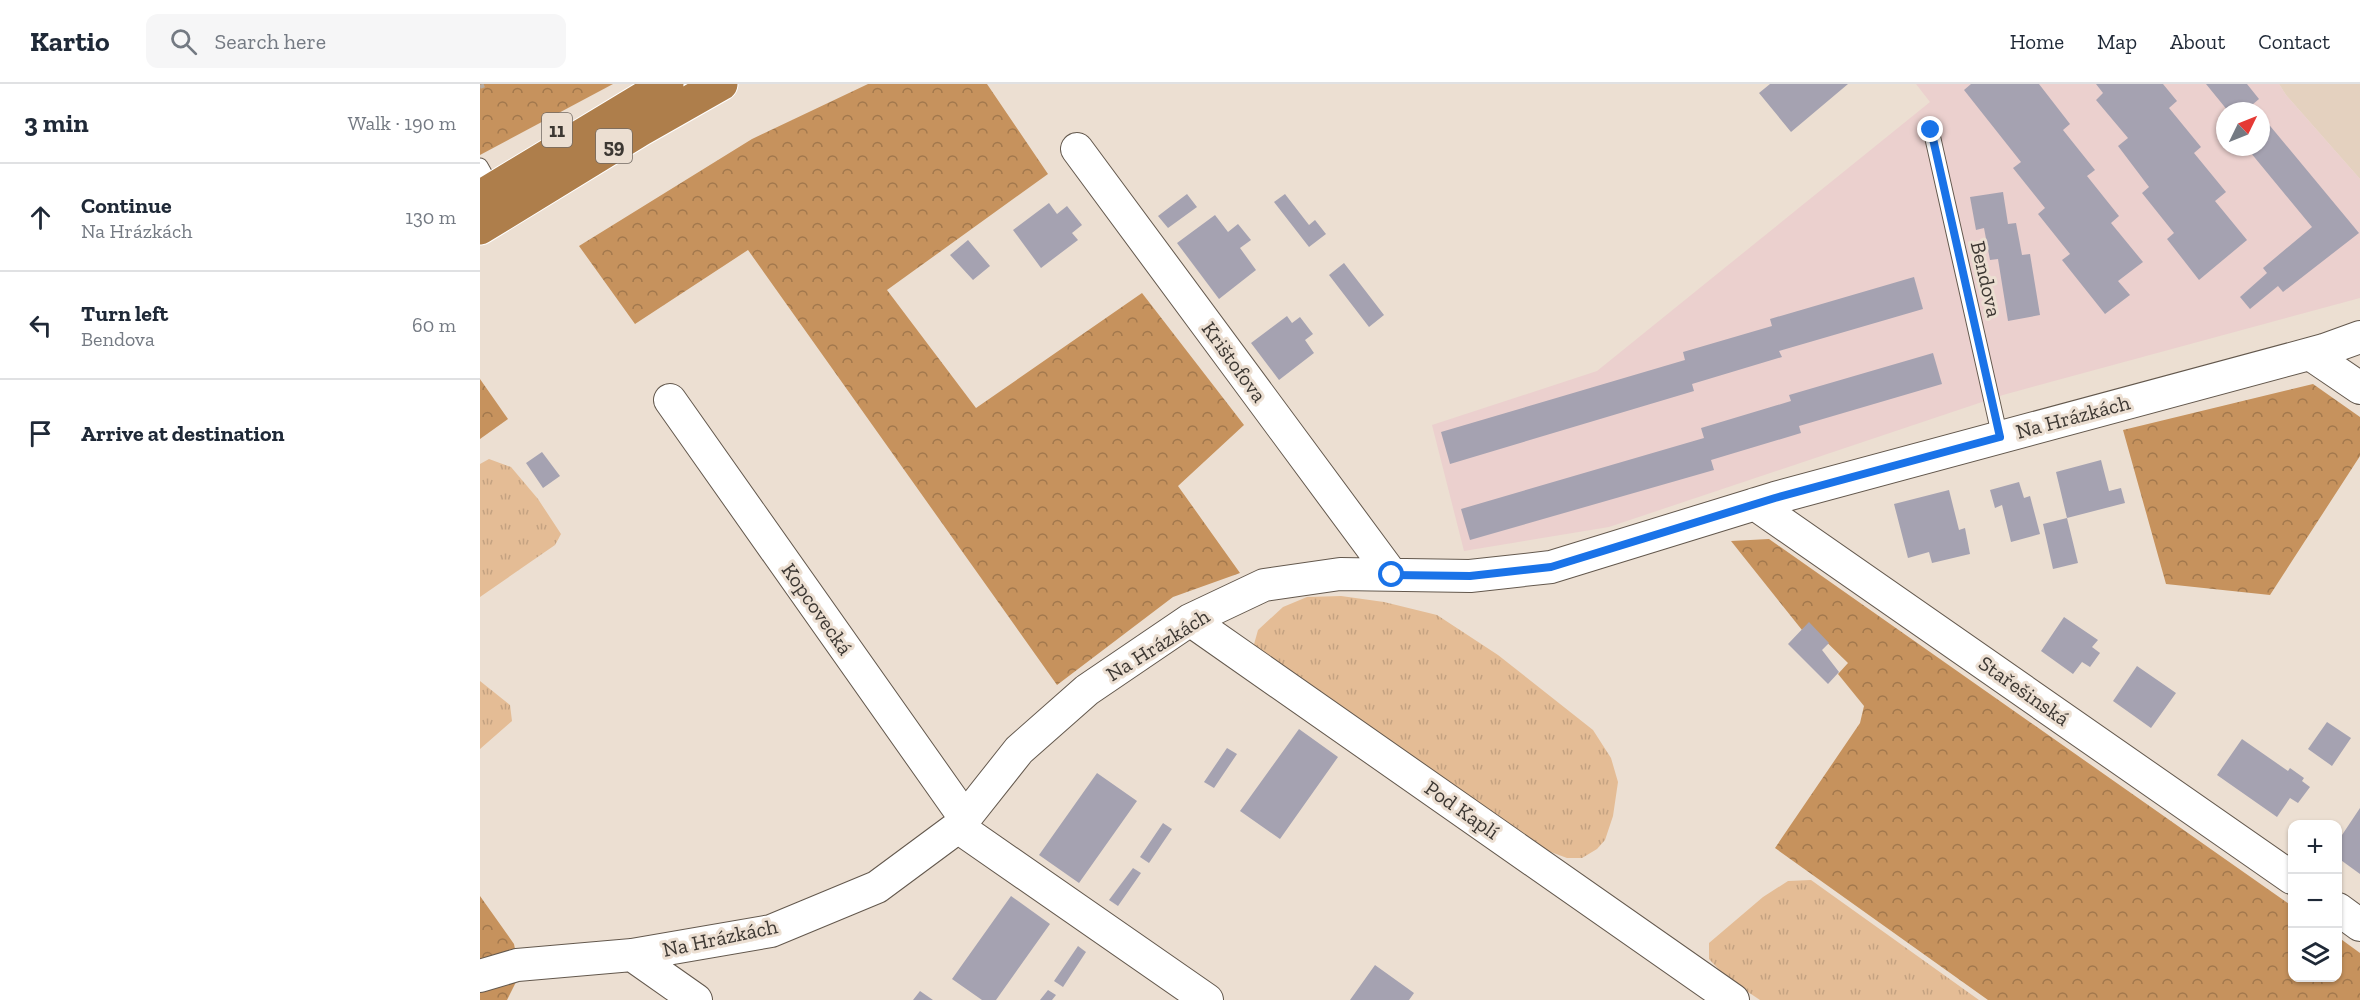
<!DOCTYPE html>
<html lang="en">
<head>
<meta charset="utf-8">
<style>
	:root { --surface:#fff; --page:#f6f6f7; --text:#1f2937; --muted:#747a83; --line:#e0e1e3 }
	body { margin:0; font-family:"Zilla Slab",serif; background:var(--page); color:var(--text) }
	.controls { position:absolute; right:18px; bottom:18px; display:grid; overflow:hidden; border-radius:12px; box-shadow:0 2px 4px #0004 }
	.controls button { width:54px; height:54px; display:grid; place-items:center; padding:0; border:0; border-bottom:2px solid var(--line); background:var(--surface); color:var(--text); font:30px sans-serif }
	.compass { position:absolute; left:1736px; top:18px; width:54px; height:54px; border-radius:50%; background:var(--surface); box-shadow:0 2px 4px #0004; rotate:47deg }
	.stop { position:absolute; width:18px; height:18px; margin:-14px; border:4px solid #1a73e8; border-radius:50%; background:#fff }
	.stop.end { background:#1a73e8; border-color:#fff; box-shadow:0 2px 6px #0008 }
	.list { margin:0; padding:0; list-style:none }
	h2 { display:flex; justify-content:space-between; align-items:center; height:78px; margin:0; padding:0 24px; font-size:26px }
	h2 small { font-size:20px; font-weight:400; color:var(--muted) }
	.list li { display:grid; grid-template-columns:39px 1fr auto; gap:18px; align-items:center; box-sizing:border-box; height:108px; padding:0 24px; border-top:2px solid var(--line) }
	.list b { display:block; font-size:22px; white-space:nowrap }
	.list p { margin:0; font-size:20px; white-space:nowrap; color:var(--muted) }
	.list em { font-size:20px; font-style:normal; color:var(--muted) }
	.icon { flex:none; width:33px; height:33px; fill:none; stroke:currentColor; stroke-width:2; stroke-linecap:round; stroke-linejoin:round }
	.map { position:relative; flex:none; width:1880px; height:916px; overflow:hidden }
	header { display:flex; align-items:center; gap:36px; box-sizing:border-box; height:84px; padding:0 30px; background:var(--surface); border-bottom:2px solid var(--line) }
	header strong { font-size:28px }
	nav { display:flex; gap:33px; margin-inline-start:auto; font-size:21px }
	.search { width:420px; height:54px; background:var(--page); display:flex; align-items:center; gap:15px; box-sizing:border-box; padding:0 21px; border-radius:12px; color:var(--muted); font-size:22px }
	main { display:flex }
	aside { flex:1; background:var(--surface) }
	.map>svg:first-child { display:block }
</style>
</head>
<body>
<header>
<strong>Kartio</strong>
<div class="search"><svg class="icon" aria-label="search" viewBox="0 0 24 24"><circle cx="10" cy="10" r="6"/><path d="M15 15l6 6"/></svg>Search here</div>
<nav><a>Home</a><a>Map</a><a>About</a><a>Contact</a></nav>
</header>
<main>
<aside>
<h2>3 min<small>Walk · 190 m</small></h2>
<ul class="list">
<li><svg class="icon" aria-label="ahead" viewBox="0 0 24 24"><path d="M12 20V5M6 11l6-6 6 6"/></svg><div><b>Continue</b><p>Na Hrázkách</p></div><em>130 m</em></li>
<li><svg class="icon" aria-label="left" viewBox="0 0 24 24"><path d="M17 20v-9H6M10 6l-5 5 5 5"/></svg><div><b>Turn left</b><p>Bendova</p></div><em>60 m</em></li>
<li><svg class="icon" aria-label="arrive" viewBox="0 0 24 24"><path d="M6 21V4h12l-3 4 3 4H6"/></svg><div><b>Arrive at destination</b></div></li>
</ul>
</aside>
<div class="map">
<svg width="1880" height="916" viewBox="0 0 1880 916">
	<defs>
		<pattern id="grass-tufts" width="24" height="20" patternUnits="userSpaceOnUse" patternTransform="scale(1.5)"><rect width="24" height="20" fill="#e4bc95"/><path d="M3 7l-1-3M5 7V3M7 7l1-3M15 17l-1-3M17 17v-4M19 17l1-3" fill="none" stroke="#c4a281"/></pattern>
		<pattern id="forest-crowns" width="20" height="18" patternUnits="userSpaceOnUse" patternTransform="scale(1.5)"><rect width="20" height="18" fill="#c6925d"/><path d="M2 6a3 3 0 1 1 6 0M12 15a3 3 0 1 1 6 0" fill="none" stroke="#a2784d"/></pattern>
	</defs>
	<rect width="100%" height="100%" fill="#ecdfd2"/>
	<path fill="#e4d1bf" d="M1799,0H1880V95L1806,11Z"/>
	<path fill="#ebd0ce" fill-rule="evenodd" d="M1436,0H1799L1806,11L1880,95V214L1523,311L1129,443L984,467L952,341L1117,287L1450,18ZM1745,27H1781V63H1745Z"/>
	<path fill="url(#grass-tufts)" d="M9,375L31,383L58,415L81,450L75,461L0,513V380Z
		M861,512L904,518L957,531L1018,571L1113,646L1131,674L1138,698L1133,732L1125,756L1117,765L1102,774H1087L1060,764L773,564L778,546L803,523L827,513Z
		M0,597L30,621L32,637L0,665Z
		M1331,796L1499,916H1280L1247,894L1229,875V859L1283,813L1308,797Z"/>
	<path fill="url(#forest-crowns)" d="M0,0H133L0,71Z
		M388,0H507L568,90L407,206L496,324L662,209L764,341L698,402L760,489L693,513L577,601L268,166L155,240L99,162L272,55Z
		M0,295L28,335L0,355Z
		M1833,300L1880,333V372L1790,511L1686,500L1643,346Z
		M1289,455L1812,822V894H1858V853L1880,869V916H1508L1295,764L1380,639L1384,622L1358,590L1368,579L1328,540L1322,546L1251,457Z
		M0,812L34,860L40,890L27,916H0Z"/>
	<path fill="#a5a2b1" d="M1290,0H1368L1311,48L1279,9Z
		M1491,0H1559L1590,40L1583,46L1615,86L1607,92L1639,132L1631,139L1663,178L1638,197L1650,211L1625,230L1582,176L1590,170L1558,130L1565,124L1533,84L1541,78L1484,6Z
		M1616,0H1683L1697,17L1689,24L1721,63L1714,69L1746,108L1735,117L1767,156L1719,196L1687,155L1694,149L1662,109L1669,103L1638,62L1648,54L1616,16L1623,9Z
		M1726,0H1767L1779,15L1772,21L1777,27H1748Z
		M1781,31L1879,149L1803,208L1798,202L1770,225L1760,213L1787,189L1783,184L1832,143L1766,63H1781Z
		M1523,108L1528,140L1536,139L1542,171L1550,170L1560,231L1528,237L1518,175L1510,176L1504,144L1496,146L1490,113Z
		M707,110L717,123L688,144L678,132Z
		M805,110L829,141L835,136L846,150L829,163L794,118Z
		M569,119L577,130L587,122L602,141L592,149L598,156L561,184L533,146Z
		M735,131L748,148L758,140L771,156L760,164L776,186L739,215L697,159Z
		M488,156L510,182L493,196L470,171Z
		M864,179L904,231L889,243L849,191Z
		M1434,193L1443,225L1299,267L1302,273L1212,300L1214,307L970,380L961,348L1205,276L1203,268L1292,242L1290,235Z
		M807,232L812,239L820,233L833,250L825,256L834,269L799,296L771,259Z
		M1453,269L1462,300L1319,342L1321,349L1231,376L1234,386L990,456L981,425L1224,354L1221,344L1311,317L1309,311Z
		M62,368L80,392L63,404L46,379Z
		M1621,376L1629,407L1641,404L1645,419L1587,434L1598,479L1573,485L1563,440L1587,434L1576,388Z
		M1539,398L1544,414L1550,412L1560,450L1531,458L1522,421L1515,424L1510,406Z
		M1469,406L1479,446L1485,444L1490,470L1452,479L1449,468L1428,474L1414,420Z
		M1584,533L1618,556L1612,563L1620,569L1610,583L1602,578L1593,590L1561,567Z
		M1329,538L1349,559L1342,566L1359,588L1348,600L1308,560Z
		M1657,582L1696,609L1671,644L1633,617Z
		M1847,638L1871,654L1852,682L1828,665Z
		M819,645L858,673L800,755L760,727Z
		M1762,655L1808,687L1810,684L1824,694L1822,697L1830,703L1818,719L1810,714L1797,733L1737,691Z
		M747,664L757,670L734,704L724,698Z
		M617,689L657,717L599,799L559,771Z
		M1880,724V790L1858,774V757Z
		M683,739L692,745L669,779L660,773Z
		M653,784L661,789L638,822L629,816Z
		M531,812L570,840L516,916H502L472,895Z
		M598,862L606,868L583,903L574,897Z
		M895,881L934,909L929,916H870Z
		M568,906L576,911L572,916H560Z
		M440,907L453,916H433Z"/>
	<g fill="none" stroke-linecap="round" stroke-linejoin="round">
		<defs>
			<path id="lane" d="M1451,46L1520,353
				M0,82L4,89"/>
			<path id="street" d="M597,65L912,491
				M1830,270L1880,304
				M190,316L485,734
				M1275,420L1812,794
				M710,536L1253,916
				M478,743L727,916
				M1858,825L1880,841
				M152,871L216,916
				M0,892L37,881L152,871L291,847L397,803L478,743L539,666L607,606L710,536L784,501L860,490L990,492L1071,483L1295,414L1844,266L1880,253"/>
			<path id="highway" d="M0,113L187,0
				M0,144L160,46L241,0"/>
		</defs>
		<use href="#lane" stroke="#63584d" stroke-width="17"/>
		<use href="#street" stroke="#63584d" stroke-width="34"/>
		<use href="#highway" stroke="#fff" stroke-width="35"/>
		<path stroke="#b6aba1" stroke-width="4" stroke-dasharray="4.5 4.5" stroke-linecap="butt" d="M0,3L8,0"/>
		<use href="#lane" stroke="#fff" stroke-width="15"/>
		<use href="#street" stroke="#fff" stroke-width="32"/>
		<use href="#highway" stroke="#ae7e4b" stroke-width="33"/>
	</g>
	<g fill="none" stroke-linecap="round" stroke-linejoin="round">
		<path stroke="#1a73e8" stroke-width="8" d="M912,491L990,492L1071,483L1295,414L1520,353L1451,46"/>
	</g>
	<g text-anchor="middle" stroke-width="6" stroke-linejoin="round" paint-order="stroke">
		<g fill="#ecdfd2" stroke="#726a63" stroke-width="1.5">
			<rect x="62" y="29" width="30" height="34" rx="4.5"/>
			<rect x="116" y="45" width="36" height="34" rx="4.5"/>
		</g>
		<g font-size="20" font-weight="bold" fill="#3d3833">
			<text x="77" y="53">11</text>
			<text x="134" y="69">59</text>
		</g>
		<g font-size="21" fill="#3d3833" stroke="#ecdfd2">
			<text transform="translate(1506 195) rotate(77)" y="7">Bendova</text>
			<text transform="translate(754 278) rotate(54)" y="7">Krištofova</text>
			<text transform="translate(1593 333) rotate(-15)" y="7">Na Hrázkách</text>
			<text transform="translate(337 525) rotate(55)" y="7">Kopcovecká</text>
			<text transform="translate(678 561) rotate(-32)" y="7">Na Hrázkách</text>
			<text transform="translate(1544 607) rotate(35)" y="7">Stařešinská</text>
			<text transform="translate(982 726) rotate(35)" y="7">Pod Kaplí</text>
			<text transform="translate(240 854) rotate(-12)" y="7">Na Hrázkách</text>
		</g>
	</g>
</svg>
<div class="controls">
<button>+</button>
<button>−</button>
<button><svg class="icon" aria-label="layers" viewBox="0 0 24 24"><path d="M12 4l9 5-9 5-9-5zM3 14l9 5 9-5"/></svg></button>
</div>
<svg class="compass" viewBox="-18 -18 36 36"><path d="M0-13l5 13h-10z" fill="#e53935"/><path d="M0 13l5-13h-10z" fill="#747a83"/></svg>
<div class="stop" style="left:912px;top:491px"></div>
<div class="stop end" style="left:1451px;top:46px"></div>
</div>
</main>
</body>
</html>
